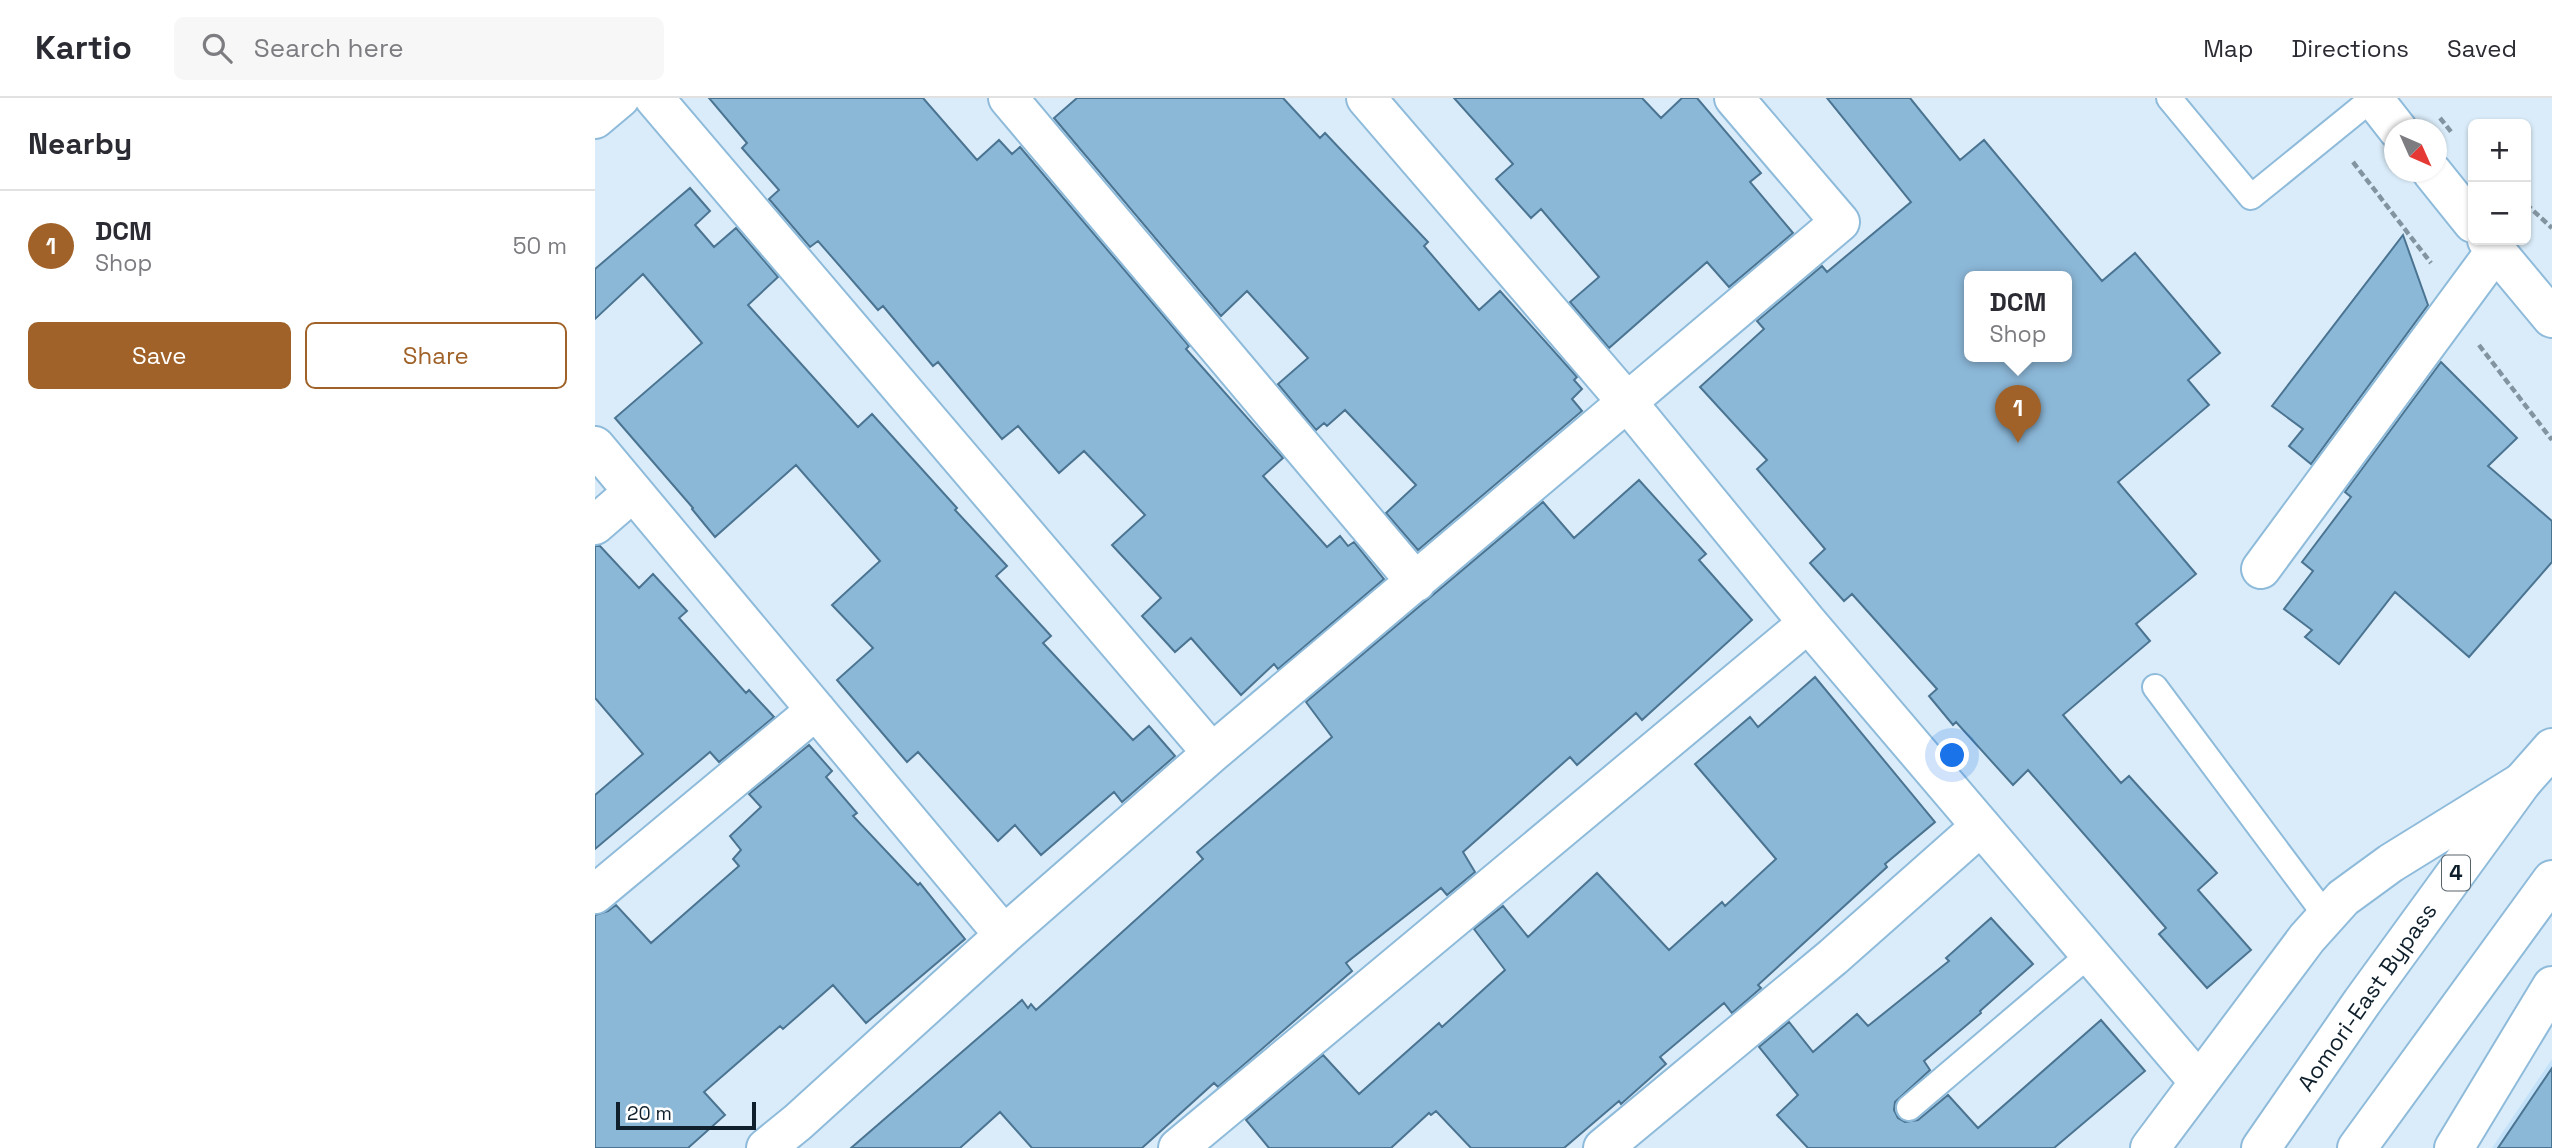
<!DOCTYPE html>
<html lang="en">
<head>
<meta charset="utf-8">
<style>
	:root { --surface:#fff; --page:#f7f7f7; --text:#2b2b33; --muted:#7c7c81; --line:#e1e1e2; --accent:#a06228 }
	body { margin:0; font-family:"Space Grotesk",sans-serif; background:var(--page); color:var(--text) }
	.controls { position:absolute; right:21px; top:21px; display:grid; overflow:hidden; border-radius:10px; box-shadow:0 2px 5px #0004 }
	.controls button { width:63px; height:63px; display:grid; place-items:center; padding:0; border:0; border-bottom:2px solid var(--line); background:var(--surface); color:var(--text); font:35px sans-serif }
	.compass { position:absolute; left:1789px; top:21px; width:63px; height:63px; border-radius:50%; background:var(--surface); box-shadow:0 2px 5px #0004; rotate:135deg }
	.scale { position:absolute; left:21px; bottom:18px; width:140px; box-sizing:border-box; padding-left:7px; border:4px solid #0f202c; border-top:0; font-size:19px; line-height:24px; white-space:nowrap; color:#0f202c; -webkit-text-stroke:5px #fff; paint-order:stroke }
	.you { position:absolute; left:1358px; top:658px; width:24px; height:24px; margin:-18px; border:5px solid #fff; border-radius:50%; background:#1a73e8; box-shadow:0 0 0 10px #1a73e833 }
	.badge { display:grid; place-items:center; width:46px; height:46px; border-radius:50%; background:var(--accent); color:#fff; font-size:23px; font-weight:700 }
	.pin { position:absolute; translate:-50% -58px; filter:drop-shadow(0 2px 4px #0008) }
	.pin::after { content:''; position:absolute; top:37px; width:24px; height:21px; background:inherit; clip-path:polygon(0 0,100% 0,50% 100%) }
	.popup { position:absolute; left:1369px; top:173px; width:108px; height:91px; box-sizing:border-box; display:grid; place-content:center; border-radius:10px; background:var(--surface); filter:drop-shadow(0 2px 5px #0005); font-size:23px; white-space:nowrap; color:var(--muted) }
	.popup b { font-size:26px; color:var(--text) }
	.popup::after { content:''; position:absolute; left:50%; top:100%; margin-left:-14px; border:14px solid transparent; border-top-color:var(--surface) }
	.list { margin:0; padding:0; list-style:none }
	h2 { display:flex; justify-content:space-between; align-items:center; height:91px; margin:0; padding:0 28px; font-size:30px }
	h2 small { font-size:23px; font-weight:400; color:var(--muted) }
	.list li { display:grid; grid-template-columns:46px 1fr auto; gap:21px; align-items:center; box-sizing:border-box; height:112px; padding:0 28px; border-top:2px solid var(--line) }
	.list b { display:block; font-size:26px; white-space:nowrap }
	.list p { margin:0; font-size:23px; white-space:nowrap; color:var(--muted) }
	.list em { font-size:23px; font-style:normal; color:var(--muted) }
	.actions { display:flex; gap:14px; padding:21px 28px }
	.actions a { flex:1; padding:16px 0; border:2px solid var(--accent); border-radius:10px; text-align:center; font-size:24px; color:var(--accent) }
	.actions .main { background:var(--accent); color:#fff }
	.icon { flex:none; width:38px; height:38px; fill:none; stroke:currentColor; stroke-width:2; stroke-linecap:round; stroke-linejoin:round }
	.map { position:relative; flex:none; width:1957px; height:1050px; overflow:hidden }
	header { display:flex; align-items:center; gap:42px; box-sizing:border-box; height:98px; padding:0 35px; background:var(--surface); border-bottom:2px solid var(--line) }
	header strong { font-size:33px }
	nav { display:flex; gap:38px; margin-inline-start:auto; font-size:24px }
	.search { width:490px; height:63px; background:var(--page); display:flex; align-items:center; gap:18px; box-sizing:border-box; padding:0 24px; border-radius:10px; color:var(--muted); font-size:26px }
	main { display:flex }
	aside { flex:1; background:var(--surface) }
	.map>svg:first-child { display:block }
</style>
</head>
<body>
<header>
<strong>Kartio</strong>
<div class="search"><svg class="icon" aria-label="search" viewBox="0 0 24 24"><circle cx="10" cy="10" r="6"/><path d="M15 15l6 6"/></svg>Search here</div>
<nav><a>Map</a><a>Directions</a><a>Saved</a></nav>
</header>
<main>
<aside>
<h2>Nearby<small></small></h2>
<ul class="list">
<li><span class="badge">1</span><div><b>DCM</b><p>Shop</p></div><em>50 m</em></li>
</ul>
<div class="actions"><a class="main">Save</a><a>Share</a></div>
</aside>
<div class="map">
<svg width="1957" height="1050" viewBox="0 0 1957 1050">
	<rect width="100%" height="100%" fill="#daecf9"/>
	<path fill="#c3e2f9" d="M1957,961V1050H1897Z"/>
	<path fill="#8cb8d8" stroke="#4a7491" stroke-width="2" fill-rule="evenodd" d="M114,0H328L382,62L404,42L417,56L425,49L594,248L591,251L688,360L668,378L732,449L745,438L753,448L759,444L789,481L683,571L679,566L646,597L596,540L580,554L547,518L566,500L517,447L550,417L489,353L464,375L423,328L407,341L343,264L338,268L288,208L283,212L223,143L215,149L174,101L184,92L147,50L152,45Z
		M482,0H688L725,40L730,35L833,144L829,148L884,212L905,193L982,279L979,282L987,291L977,301L987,313L823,452L791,415L821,387L750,312L732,328L729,325L721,332L683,286L713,260L652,193L626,218L459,20Z
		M859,0H1047L1066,20L1087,0H1102L1166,75L1155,84L1198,135L1134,189L1112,164L1014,250L975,204L1004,179L946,111L936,120L901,81L918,66Z
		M1232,0H1315L1365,62L1389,42L1507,183L1540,155L1625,255L1593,282L1614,307L1523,384L1601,476L1541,526L1555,543L1468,617L1526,685L1534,678L1622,775L1603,792L1656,852L1612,890L1564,836L1571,830L1433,672L1418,687L1361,624L1358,627L1334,598L1342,591L1257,496L1249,503L1215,465L1230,451L1162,371L1172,362L1105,289L1169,231L1162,223L1227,168L1232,174L1316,104ZM1374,179H1472V259H1374Z
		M95,90L115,113L100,127L119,149L141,130L183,179L153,207L263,329L277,316L362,410L360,412L412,468L401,478L456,538L448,545L538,642L554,628L580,658L527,704L519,694L446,757L420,727L403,743L323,654L312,664L242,582L278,550L237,507L285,463L201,367L120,439L97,411L98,410L20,320L107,245L48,176L0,221V171Z
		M1808,137L1833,207L1716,366L1694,348L1708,331L1677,308Z
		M1846,264L1922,340L1893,368L1957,423V464L1874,559L1800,494L1744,566L1710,539L1717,532L1689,511L1718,473L1707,464L1756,399L1750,394Z
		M1044,382L1111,456L1104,462L1157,522L1047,622L1041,615L982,667L975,659L868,754L880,774L852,797L846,790L751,865L757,873L623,989L619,985L547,1050H437L405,1014L365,1050H256L427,902L433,910L436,906L441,912L608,761L602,754L737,639L711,604L948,404L979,440Z
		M0,448H5L44,490L58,476L92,513L84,520L151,595L154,592L179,619L124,664L115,654L0,751V697L48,656L0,600Z
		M1220,579L1340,724L1290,766L1292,769L1163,887L1166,890L1137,915L1129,905L1065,959L1071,966L1026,1006L1024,1003L969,1050H876L841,1013L836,1017L834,1015L796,1050H674L651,1022L728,957L764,996L844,925L847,929L910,872L879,831L908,808L933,839L1002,775L1074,852L1127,804L1130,808L1181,761L1100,666L1155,619L1163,629Z
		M214,647L237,673L231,679L262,715L258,718L323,787L325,785L370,841L271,925L238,887L188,931L185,928L109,994L130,1017L93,1050H0V817L13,813L21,807L56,845L144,768L138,761L146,752L135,738L166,709L154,696Z
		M1396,820L1438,866L1385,913L1386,915L1329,963L1335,972L1300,1004L1299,1012L1303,1020L1310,1024L1323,1022L1353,997L1383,1030L1506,922L1550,973L1459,1050H1213L1182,1017L1203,997L1164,949L1194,924L1218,954L1262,916L1273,928L1354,863L1351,860Z
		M1957,970V1050H1903Z"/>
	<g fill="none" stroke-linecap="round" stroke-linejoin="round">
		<defs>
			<path id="service" d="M1574,0L1656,99L1778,0
				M1560,589L1731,818
				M1314,1010L1495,856"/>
			<path id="minor" d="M59,0L617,655
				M413,0L821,484
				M771,0L1032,304L1213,525L1603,983
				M0,21L25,0
				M0,348L409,837
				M0,427L38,394
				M1666,471L1901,152
				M0,796L221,612
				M171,1050L203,1024L409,837L617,655L1245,124L1139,0
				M583,1050L1213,525
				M1008,1050L1238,859L1386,728
				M1555,1050L1712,840L1748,800L1796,765L1927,684
				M1859,1050L1957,888"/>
			<path id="tertiary" d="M1778,0L1803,32
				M1837,74L1878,125
				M1892,142L1957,220"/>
			<path id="trunk" d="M1666,1050L1767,904L1927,684L1957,650
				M1762,1050L1957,782"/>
		</defs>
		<use href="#service" stroke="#8fbbdb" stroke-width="28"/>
		<use href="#minor" stroke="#8fbbdb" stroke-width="42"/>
		<use href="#tertiary" stroke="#8fbbdb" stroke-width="42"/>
		<use href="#trunk" stroke="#8fbbdb" stroke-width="42"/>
		<path stroke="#8394a1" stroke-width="4.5" stroke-dasharray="7 3.5" stroke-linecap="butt" d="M1845,20L1857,35
			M1758,64L1836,165
			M1931,106L1957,130
			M1884,247L1957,342"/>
		<use href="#service" stroke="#fff" stroke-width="24"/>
		<use href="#minor" stroke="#fff" stroke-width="38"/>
		<use href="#tertiary" stroke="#fff" stroke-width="38"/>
		<use href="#trunk" stroke="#fff" stroke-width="38"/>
	</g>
	<g text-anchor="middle" stroke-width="6" stroke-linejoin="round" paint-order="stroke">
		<rect fill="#fff" stroke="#57636b" stroke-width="2" x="1847" y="757.5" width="28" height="35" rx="5"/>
		<g font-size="21" font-weight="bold" fill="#0f202c">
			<text x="1861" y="782">4</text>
		</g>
		<g font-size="23" fill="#0f202c" stroke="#fff">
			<text transform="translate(1772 899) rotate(-55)" y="8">Aomori-East Bypass</text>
		</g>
	</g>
</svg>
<div class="controls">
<button>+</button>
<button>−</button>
</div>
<svg class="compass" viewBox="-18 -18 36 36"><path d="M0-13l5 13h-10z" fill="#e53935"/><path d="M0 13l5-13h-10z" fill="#7c7c81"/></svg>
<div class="scale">20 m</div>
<div class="you"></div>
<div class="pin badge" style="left:1423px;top:345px">1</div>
<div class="popup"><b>DCM</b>Shop</div>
</div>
</main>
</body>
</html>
